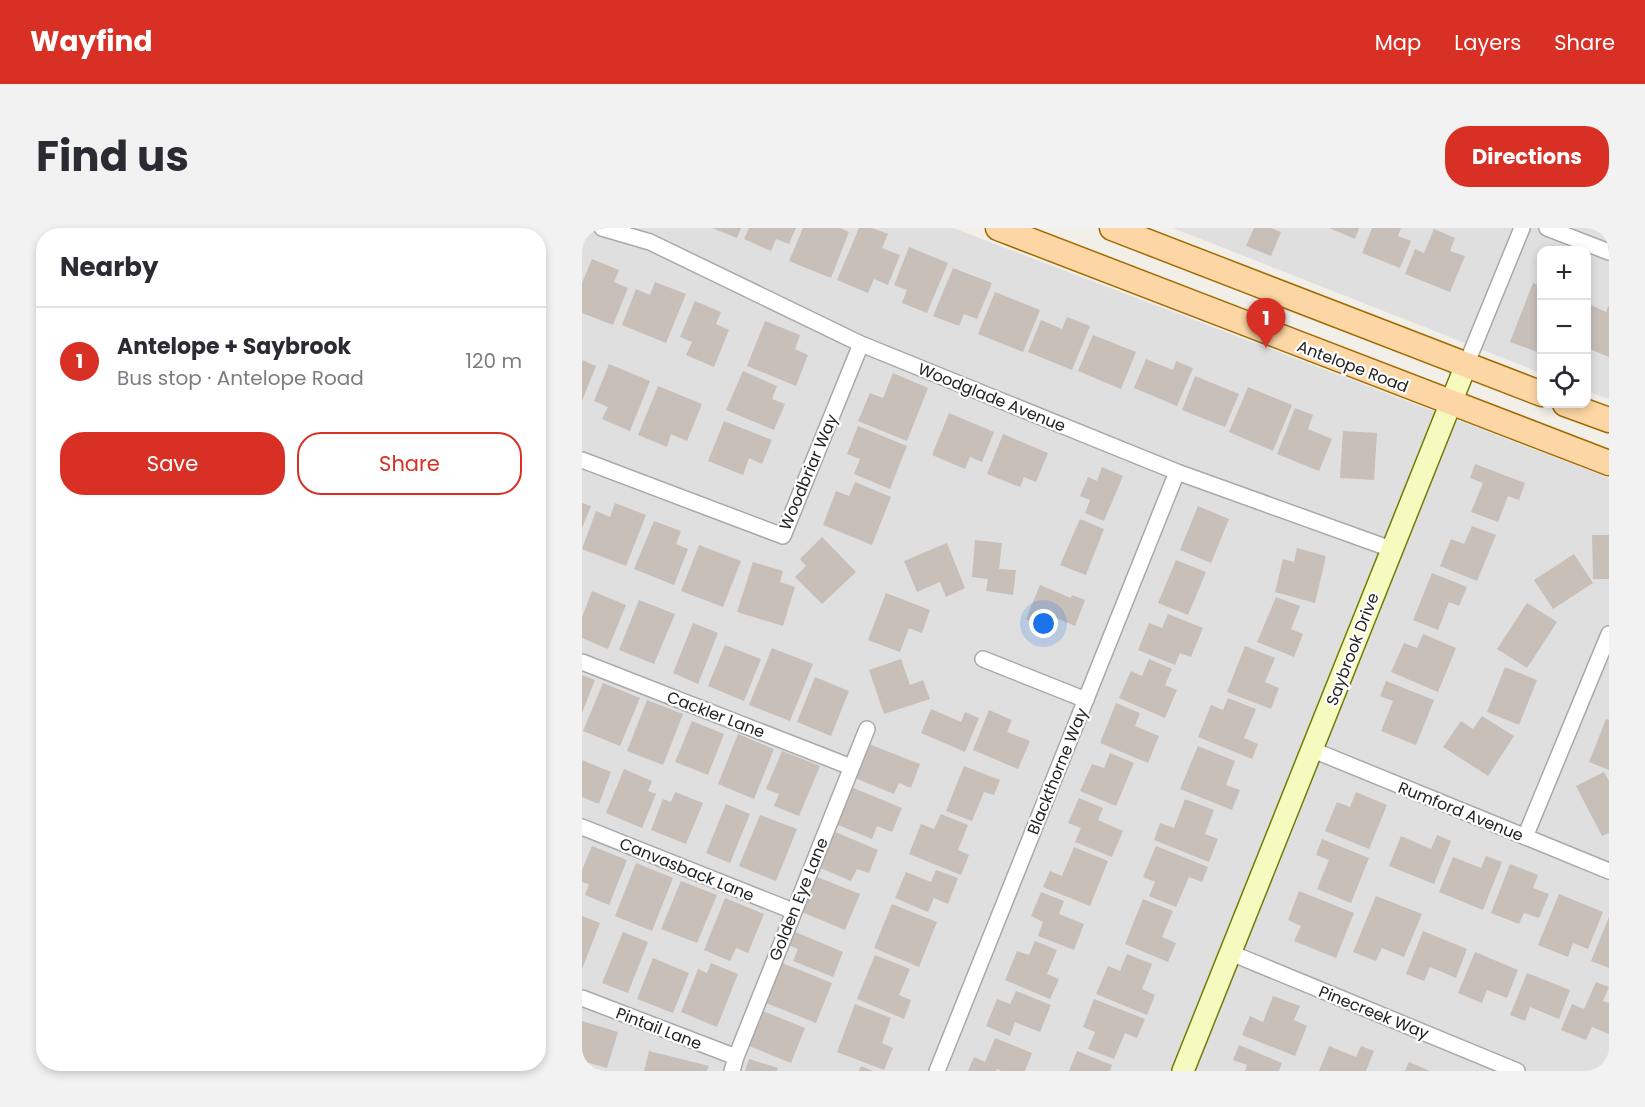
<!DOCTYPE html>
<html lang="en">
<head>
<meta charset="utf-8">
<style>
	:root { --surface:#fff; --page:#f2f2f3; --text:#2b2b33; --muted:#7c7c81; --line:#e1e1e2; --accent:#d93025 }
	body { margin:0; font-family:Poppins,sans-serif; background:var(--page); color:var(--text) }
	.controls { position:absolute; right:18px; top:18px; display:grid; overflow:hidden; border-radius:12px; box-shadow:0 3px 9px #0003 }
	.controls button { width:54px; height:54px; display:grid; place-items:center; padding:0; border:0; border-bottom:2px solid var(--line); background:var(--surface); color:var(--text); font:30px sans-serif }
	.you { position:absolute; left:462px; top:396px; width:21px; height:21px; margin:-15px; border:4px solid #fff; border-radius:50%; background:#1a73e8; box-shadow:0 0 0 9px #1a73e833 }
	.badge { display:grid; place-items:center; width:39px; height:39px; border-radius:50%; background:var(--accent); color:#fff; font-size:20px; font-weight:700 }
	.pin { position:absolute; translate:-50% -50px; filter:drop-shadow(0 2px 3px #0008) }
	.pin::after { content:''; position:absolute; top:32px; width:21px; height:18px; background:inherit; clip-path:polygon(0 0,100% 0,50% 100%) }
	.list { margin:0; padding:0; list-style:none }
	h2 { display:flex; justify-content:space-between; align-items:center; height:78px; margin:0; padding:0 24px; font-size:26px }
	h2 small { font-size:20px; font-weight:400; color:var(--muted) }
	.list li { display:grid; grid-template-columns:39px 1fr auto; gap:18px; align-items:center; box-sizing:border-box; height:108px; padding:0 24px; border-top:2px solid var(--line) }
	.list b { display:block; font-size:22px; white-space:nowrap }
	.list p { margin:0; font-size:20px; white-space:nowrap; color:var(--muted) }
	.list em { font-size:20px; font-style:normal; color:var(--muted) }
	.actions { display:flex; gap:12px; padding:18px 24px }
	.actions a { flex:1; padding:14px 0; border:2px solid var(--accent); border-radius:24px; text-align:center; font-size:21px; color:var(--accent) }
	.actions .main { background:var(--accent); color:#fff }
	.icon { flex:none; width:33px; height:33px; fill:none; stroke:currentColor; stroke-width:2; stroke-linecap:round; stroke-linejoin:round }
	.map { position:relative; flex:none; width:1027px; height:843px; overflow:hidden; border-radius:24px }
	header { display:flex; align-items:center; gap:36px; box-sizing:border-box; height:84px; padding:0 30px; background:var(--accent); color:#fff }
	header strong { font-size:28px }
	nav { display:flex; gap:33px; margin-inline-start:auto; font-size:21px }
	.intro { display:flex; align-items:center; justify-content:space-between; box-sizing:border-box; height:144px; padding:0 36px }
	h1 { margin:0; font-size:42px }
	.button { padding:15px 27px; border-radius:24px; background:var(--accent); color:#fff; font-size:21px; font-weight:700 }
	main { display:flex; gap:36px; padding:0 36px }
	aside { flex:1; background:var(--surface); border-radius:24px; box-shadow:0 3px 9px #0003 }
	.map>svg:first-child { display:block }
</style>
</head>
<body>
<header>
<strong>Wayfind</strong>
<nav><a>Map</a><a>Layers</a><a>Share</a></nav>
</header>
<div class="intro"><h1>Find us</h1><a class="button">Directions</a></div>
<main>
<aside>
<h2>Nearby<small></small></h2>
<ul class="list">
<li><span class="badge">1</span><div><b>Antelope + Saybrook</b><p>Bus stop · Antelope Road</p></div><em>120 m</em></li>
</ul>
<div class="actions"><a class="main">Save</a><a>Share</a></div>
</aside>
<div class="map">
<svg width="1027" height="843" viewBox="0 0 1027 843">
	<rect width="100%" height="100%" fill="#f2efe9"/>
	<path fill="#e0dfdf" d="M0,0H371L1027,250V843H0Z
		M591,0H1027V171L1005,163V22H960L959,145Z"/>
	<path fill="#c7bfb8" d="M130,0H159L155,10Z
		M167,0H214L207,16L194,11L189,23L162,11Z
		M221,0H258L267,4L249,50L207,33Z
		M277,0H290L306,6L300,20L318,27L306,57L292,51L286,65L255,52Z
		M672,0H689L699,4L689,28L664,18Z
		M747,0H777L773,11Z
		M790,0H819L816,8L829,13L818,40L780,25Z
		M852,1L873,10L868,23L883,28L868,64L823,46L833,21L842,25Z
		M327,19L366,35L345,85L320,75L325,62L312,57Z
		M10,31L37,42L32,54L46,60L31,97L0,85V55Z
		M371,40L410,55L395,91L382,86L377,98L351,88Z
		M73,54L104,66L84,115L40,97L54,61L68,67Z
		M951,55L960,59V114L956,124L928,114Z
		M413,64L458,82L441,124L396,106Z
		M113,73L139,84L134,96L147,102L132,139L104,127L110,114L98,109Z
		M1009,77L1024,84L1027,77V129L1005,120V89Z
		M485,89L508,98L490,142L446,124L459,92L480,101Z
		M183,93L218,107L213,121L226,127L214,158L165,138Z
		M511,107L554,124L539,161L496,143Z
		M564,131L591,142L594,133L611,140L595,178L552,160Z
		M0,132L14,138L0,173Z
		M27,136L68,153L48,203L20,191L26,179L12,173Z
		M161,143L195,158L190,171L203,176L192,202L144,182Z
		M311,145L346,160L325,213L276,193L288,165L301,170Z
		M613,148L657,166L643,199L600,182Z
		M76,158L120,176L105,213L89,206L85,219L56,207Z
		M666,159L710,177L691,223L647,204Z
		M713,180L731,187L726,201L750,211L737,243L695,226Z
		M367,185L412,204L400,234L388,229L383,241L350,227Z
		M142,193L190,212L180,236L167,230L161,247L126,233Z
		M276,198L325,218L308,261L272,246L278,231L265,226Z
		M761,203L795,205L792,252L758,250Z
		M421,206L466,225L454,254L442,249L438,259L405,246Z
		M893,236L943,255L937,272L926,268L916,294L889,284L901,255L888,250Z
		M520,239L541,248L522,293L503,285L508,272L498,268L506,249L515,253Z
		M273,254L309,269L290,317L241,297L254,263L267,268Z
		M0,275L9,278L0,300Z
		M33,275L64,287L44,338L0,321L14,283L28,289Z
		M616,278L647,291L629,335L598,322Z
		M498,291L522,301L504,347L478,337Z
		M72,293L99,303L94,316L106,321L92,357L52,341Z
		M890,298L914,307L895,353L858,338L869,311L882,316Z
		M1010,307H1027V351H1011Z
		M240,309L274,344L240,376L213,349L224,338L218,331Z
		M393,312L420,315L417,341L434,342L431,367L404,363L406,351L390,349Z
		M365,315L383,360L364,369L358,354L335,364L322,333Z
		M117,317L159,333L141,379L99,363Z
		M715,320L744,328L733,375L693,364L701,331L712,334Z
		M992,326L1011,355L971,381L952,352Z
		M594,332L624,344L606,387L576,375Z
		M171,334L201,343L198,354L213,359L201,398L155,384Z
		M850,345L885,359L877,378L867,374L856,402L831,392Z
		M458,357L489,370L490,367L503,372L493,398L472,389L467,401L444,391Z
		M10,363L44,377L26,421L0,410V389Z
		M304,365L348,382L340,405L327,400L318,424L286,412Z
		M694,369L718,378L709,401L721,406L712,429L675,414Z
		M57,372L93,386L72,436L37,422Z
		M945,375L975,394L945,440L915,421Z
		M586,386L621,400L609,429L598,425L593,437L556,422L567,395L580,400Z
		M111,395L136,405L116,456L91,445Z
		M841,406L874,420L856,464L809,444L822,415L835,420Z
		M143,417L179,431L162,473L126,458Z
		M663,418L693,430L683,454L697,460L689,481L645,464Z
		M190,420L231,436L208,493L167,477Z
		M319,431L328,457L341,452L348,471L302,486L287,442Z
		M567,431L590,441L583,457L595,462L583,490L537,470L549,443L560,448Z
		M923,439L955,452L937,497L905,484Z
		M0,447L13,452L0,485Z
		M233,449L267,463L249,508L215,494Z
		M804,453L852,472L834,517L799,503L811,473L798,468Z
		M21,455L58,470L38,518L1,503Z
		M646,470L674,481L662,510L676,516L670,531L616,509L629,477L641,482Z
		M65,472L101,486L81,537L45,523Z
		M534,475L558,485L553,498L577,508L566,535L518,515Z
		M349,481L379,494L383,484L397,490L383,524L339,505Z
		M407,482L430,492L425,504L448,513L436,541L391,522Z
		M900,488L932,508L906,548L861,519L879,493L891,501Z
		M1024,491L1027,492V542L1007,534Z
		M110,493L142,506L126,547L93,534Z
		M156,506L192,521L172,571L136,556Z
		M287,516L338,536L329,560L317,555L312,566L273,550Z
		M616,518L653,533L644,557L658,562L650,582L598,561Z
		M200,523L238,538L217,588L192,578L197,566L184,561Z
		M528,525L552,535L534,578L498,563L510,536L522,540Z
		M0,532L29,544L17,576L0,569Z
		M382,538L418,552L412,567L402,564L390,593L364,583Z
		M42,541L70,553L66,563L74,566L60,600L24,585Z
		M1022,544L1027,553V605L1020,608L994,558Z
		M269,559L320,580L310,604L295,598L290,611L254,596Z
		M93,564L121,575L104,616L69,602L81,571L89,574Z
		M774,564L805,577L787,621L743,603L755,574L768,579Z
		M497,570L521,580L516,592L541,603L530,629L493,614L499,600L486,595Z
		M603,571L632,582L623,606L636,611L627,634L572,612L578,595L592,600Z
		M144,576L168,586L148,635L124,625Z
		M359,586L386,597L376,622L387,627L379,647L327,626L339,596L352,601Z
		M178,587L215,601L194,653L157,638Z
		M251,603L296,622L287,645L275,641L269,653L236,639Z
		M855,607L869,613L852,656L807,638L819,608L849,621Z
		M740,611L787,630L769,675L735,661L747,632L734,627Z
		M10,618L45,632L27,677L3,667L7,656L0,654V642Z
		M574,618L626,639L620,654L607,649L594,679L567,668L573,654L561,649Z
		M492,619L526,633L508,678L461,659L468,643L480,648Z
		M904,628L920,634L901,682L857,664L871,629L899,640Z
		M54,635L91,650L70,703L33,688Z
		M928,636L956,647L951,660L967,666L957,690L942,685L937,696L909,685Z
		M354,642L376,650L366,676L352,670L346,684L313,670L324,644L349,654Z
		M235,649L278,666L263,702L220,684Z
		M99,653L135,667L115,715L79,701Z
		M717,663L772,685L754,730L712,713L719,698L706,692Z
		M459,664L482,673L477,686L502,696L492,722L456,708L461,694L449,688Z
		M977,666L1021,684L1006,721L991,715L986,729L956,717Z
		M794,668L840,686L822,729L800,720L794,733L771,724Z
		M143,670L182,686L166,725L154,720L148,733L122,722Z
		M561,671L591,683L580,709L594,715L586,734L543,716Z
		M310,676L355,694L337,739L292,720Z
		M0,688L18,695L0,741Z
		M1027,689V740L1009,733Z
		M211,703L261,724L251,749L211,733L216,721L206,717Z
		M841,703L885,721L874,750L848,739L842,753L824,746Z
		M41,704L66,714L46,765L20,755Z
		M453,713L475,722L465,746L477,751L468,771L423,752L435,723L447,727Z
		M893,724L936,742L925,770L905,762L900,775L876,765Z
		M545,726L570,736L560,761L573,767L565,787L514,766L526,738L538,743Z
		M293,727L328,741L317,767L329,772L322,791L275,771Z
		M71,730L107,745L91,785L55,771Z
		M129,735L156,746L135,799L99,784L116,741L125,745Z
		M200,735L250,755L234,795L184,775Z
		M945,745L988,762L977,791L948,779L943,793L928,787Z
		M1014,754L1027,759L1021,773L1027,775V806L1010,799L1004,812L979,802L990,776L1002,781Z
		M434,763L469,777L458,804L433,794L428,808L404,798L415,771L428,776Z
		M691,768L718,778L712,792L725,798L713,828L660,807L668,788L681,794Z
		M512,771L563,791L555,810L543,805L532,831L506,821L513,804L501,799Z
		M273,776L309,790L300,815L311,820L302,842L255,824Z
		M181,783L223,800L209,835L167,818Z
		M0,793L36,804L25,840L0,833Z
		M413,810L450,825L443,843H419L415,841L414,843H386L392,829L403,834Z
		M657,817L700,835L697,843H663L665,837L651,832Z
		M747,818L774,829L779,818L792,823L784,843H737Z
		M67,823L127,838L125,843H62Z
		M495,823L530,837L528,843H487Z
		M167,831L196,840L195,843H163Z
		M827,834L848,843H823Z
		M279,838L291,843H277Z"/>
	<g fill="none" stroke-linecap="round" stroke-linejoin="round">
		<defs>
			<path id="street" d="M20,0L68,14L279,116L595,244L809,321
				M965,0L1027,24
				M884,137L940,0
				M0,232L201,308L279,116
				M401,431L504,472
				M0,434L269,539
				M731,522L1027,643
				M0,599L211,683
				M943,609L1027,406
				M649,725L935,843
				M0,770L154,829
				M150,843L154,829L285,501
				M355,843L595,244"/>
			<path id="secondary" d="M601,843L884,137"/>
			<path id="primary" d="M416,0L1027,235
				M530,0L960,166
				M983,176L1027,192"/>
		</defs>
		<use href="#street" stroke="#a9a9a9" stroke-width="18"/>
		<use href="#secondary" stroke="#707d05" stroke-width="24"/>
		<use href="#primary" stroke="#a06b00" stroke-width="27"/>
		<use href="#street" stroke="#fff" stroke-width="15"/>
		<use href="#secondary" stroke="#f7fabf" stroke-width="21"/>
		<use href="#primary" stroke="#fcd6a4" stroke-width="24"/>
	</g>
	<g text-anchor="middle" stroke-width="4.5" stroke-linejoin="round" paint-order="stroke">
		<g font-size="16" fill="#222" stroke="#fff">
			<text transform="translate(771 138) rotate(21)" y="6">Antelope Road</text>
			<text transform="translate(410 169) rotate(22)" y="6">Woodglade Avenue</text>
			<text transform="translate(226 244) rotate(-67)" y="6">Woodbriar Way</text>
			<text transform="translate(770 421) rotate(-69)" y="6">Saybrook Drive</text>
			<text transform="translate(134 486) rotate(21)" y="6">Cackler Lane</text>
			<text transform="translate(475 543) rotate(-68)" y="6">Blackthorne Way</text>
			<text transform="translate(879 583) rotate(22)" y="6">Rumford Avenue</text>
			<text transform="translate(105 641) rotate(22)" y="6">Canvasback Lane</text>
			<text transform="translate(216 671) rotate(-68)" y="6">Golden Eye Lane</text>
			<text transform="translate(792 784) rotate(22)" y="6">Pinecreek Way</text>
			<text transform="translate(77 800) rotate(21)" y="6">Pintail Lane</text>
		</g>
	</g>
</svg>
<div class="controls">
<button>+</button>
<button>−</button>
<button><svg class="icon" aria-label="locate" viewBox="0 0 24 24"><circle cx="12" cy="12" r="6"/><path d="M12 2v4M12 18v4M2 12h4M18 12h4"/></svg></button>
</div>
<div class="you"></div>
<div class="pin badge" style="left:684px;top:120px">1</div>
</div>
</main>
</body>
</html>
